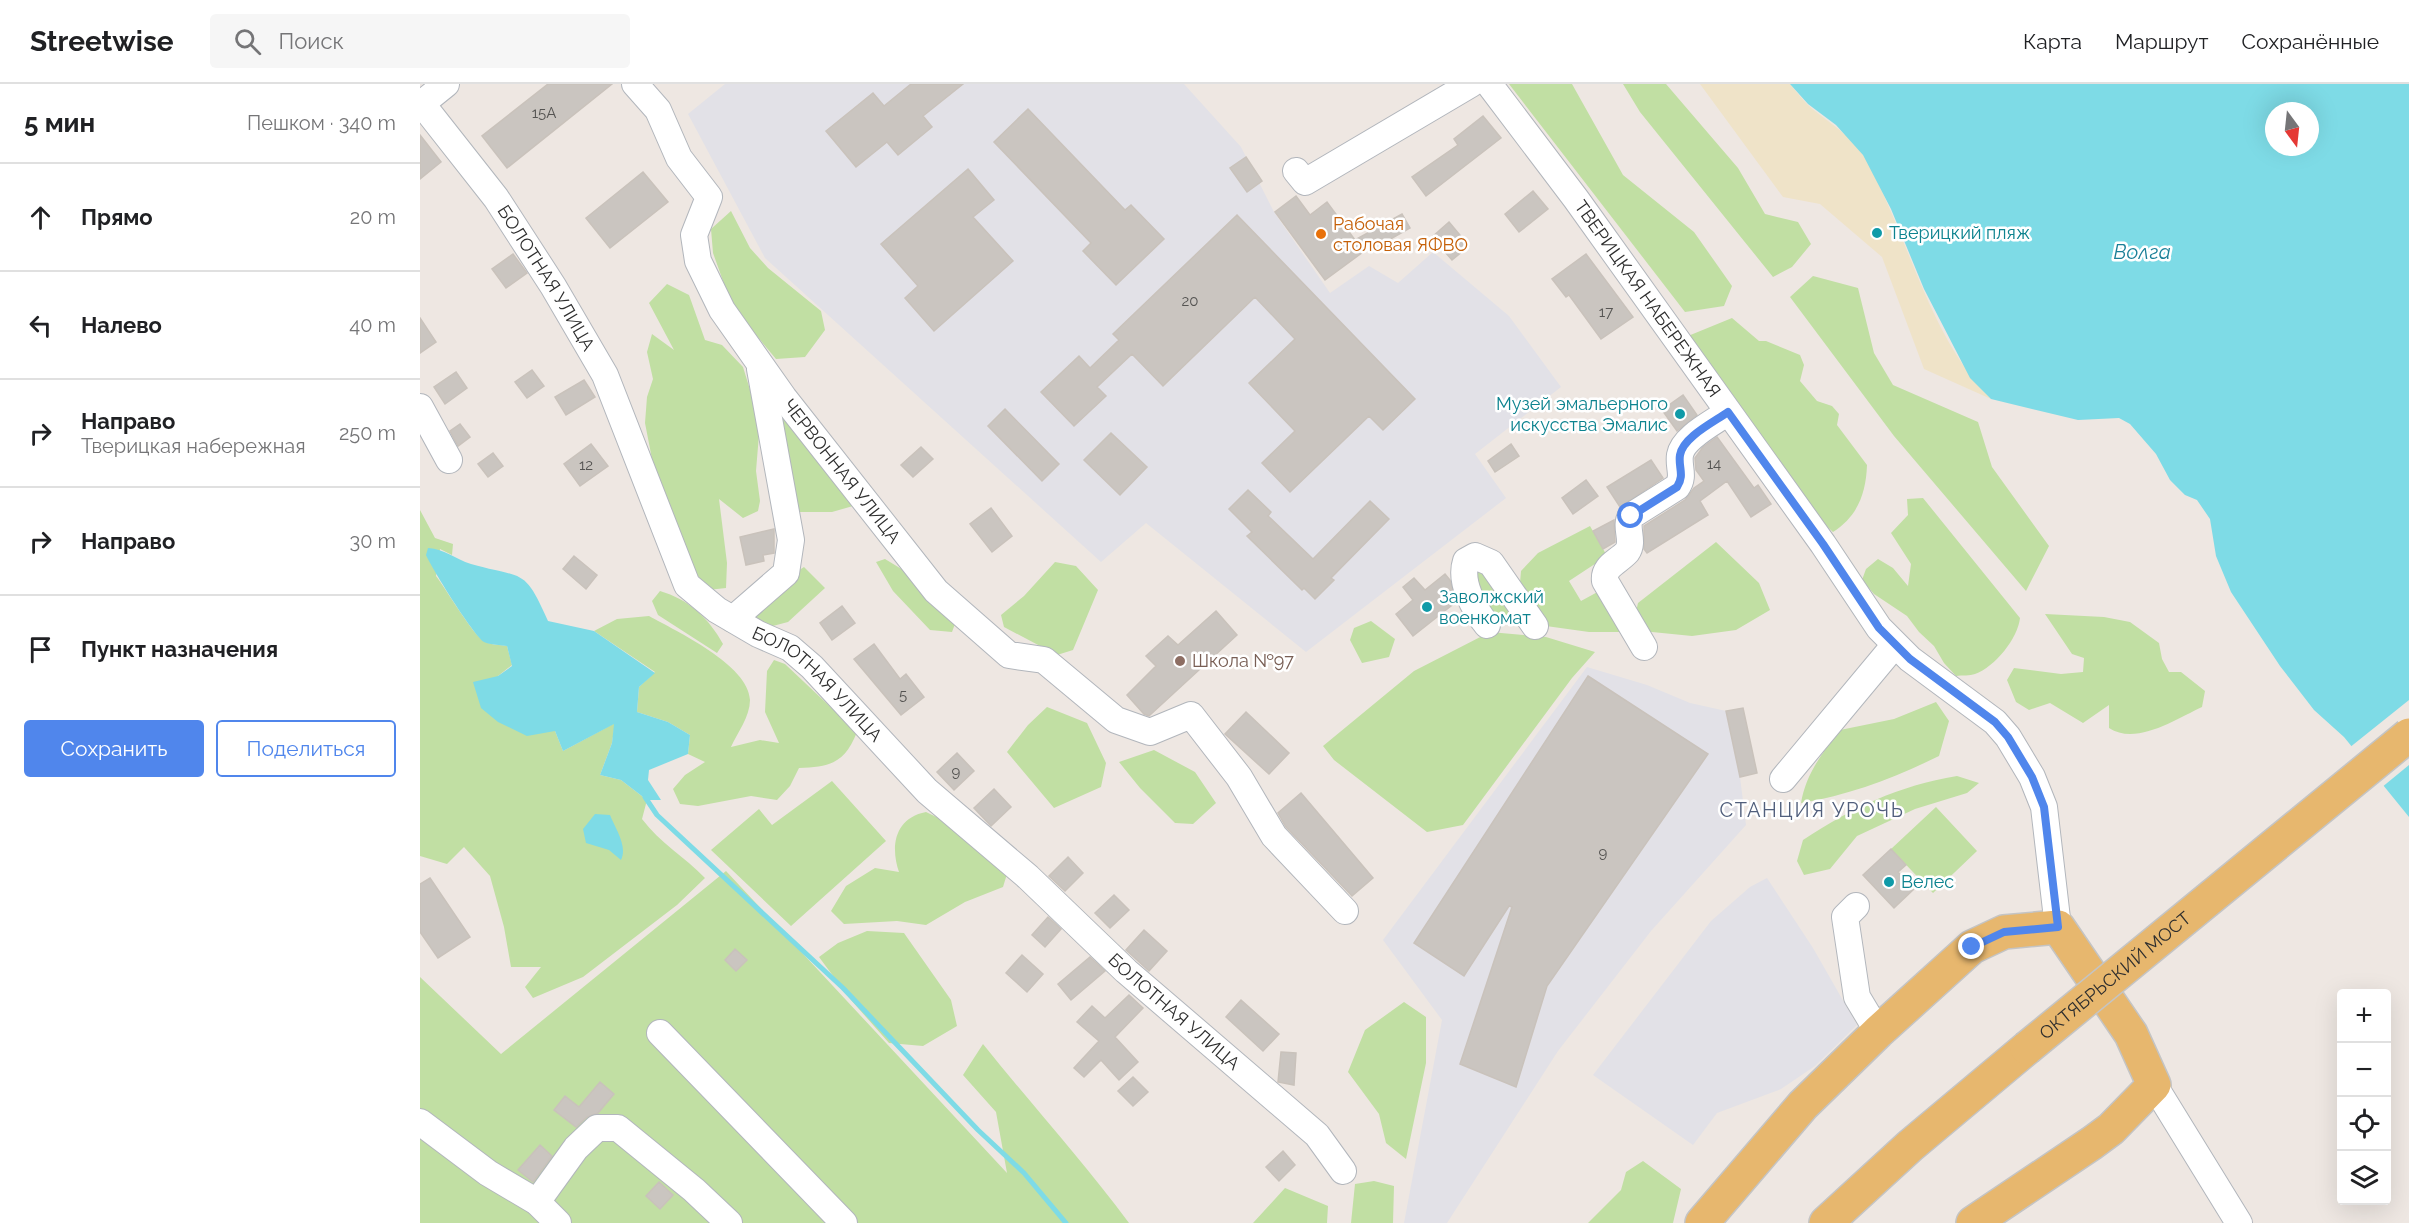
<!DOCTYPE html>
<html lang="ru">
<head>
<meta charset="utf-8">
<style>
	:root { --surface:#fff; --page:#f6f6f6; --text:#202124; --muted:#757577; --line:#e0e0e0; --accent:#5086ec }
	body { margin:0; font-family:Raleway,sans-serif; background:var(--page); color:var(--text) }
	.controls { position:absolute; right:18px; bottom:18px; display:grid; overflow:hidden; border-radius:6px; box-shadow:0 6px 24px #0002 }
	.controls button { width:54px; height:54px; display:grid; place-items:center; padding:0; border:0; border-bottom:2px solid var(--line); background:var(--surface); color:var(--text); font:30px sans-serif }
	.compass { position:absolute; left:1845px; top:18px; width:54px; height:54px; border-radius:50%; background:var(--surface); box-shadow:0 6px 24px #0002; rotate:165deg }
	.stop { position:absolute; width:18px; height:18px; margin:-14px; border:4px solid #5086ec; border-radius:50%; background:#fff }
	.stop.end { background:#5086ec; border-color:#fff; box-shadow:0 2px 6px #0008 }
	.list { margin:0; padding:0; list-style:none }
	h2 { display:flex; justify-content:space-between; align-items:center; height:78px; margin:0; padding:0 24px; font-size:26px }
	h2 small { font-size:20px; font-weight:400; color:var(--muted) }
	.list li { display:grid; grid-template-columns:39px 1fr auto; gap:18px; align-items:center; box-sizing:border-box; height:108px; padding:0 24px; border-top:2px solid var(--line) }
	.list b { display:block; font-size:22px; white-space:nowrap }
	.list p { margin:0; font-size:20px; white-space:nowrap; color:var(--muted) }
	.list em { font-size:20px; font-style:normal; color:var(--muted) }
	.actions { display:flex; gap:12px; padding:18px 24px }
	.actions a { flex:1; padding:14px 0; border:2px solid var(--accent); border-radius:6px; text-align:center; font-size:21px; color:var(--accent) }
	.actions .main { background:var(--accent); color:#fff }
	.icon { flex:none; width:33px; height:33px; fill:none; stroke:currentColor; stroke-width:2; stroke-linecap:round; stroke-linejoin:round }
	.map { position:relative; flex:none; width:1989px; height:1139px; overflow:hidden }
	header { display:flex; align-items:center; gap:36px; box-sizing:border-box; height:84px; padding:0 30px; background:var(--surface); border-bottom:2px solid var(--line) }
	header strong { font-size:28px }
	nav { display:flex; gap:33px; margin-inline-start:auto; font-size:21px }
	.search { width:420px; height:54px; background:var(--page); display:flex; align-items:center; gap:15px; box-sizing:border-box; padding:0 21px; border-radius:6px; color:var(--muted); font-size:22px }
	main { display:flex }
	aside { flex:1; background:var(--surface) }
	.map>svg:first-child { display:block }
</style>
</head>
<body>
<header>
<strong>Streetwise</strong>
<div class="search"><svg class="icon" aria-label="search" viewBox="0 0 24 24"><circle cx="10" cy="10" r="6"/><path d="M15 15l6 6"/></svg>Поиск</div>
<nav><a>Карта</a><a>Маршрут</a><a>Сохранённые</a></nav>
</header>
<main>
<aside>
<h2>5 мин<small>Пешком · 340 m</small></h2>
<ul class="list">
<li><svg class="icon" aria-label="ahead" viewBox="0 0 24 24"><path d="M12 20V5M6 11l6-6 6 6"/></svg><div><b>Прямо</b></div><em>20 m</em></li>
<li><svg class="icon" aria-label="left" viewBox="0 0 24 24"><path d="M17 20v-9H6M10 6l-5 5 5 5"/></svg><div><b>Налево</b></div><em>40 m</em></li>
<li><svg class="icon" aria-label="right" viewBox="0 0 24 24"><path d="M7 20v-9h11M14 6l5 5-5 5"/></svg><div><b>Направо</b><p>Тверицкая набережная</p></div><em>250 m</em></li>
<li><svg class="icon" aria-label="right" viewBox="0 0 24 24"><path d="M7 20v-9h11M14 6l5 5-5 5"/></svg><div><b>Направо</b></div><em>30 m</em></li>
<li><svg class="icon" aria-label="arrive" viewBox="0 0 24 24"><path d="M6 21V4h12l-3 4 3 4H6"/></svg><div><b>Пункт назначения</b></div></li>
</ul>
<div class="actions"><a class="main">Сохранить</a><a>Поделиться</a></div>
</aside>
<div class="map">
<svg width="1989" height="1139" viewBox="0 0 1989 1139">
	<rect width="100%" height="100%" fill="#eee7e2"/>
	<path fill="#e2e1e7" d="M305,0H764L821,63L854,128L910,209L949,182L978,199L1013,168L1089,232L1141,303L1055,370L1086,414L886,568L726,439L681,478L345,174L268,30Z
		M1167,583L1227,601L1270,619L1306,627L1320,693L1326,741L1231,847L1138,967L1027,1139H984L1022,936L963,856Z
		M1347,794L1393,864L1437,941L1395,982L1361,1005L1297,1029L1273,1061L1173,991L1291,837L1330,803Z"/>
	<path fill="#c1dfa3" d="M1089,0H1152L1203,91L1274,148L1312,202L1304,222L1265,228Z
		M1203,0H1246L1318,84L1345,130L1378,138L1391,160L1372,183L1353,193L1220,28Z
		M311,127L330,164L348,184L401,227L405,246L385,273L356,275L312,222L293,169L291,145Z
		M1393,192L1438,204L1454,269L1473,301L1558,338L1572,383L1629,462L1606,507L1474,352L1370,213Z
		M247,200L269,211L285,256L302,261L323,283L340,338L336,387L340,417L338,427L323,434L299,415L307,479L306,504L288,506L268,478L232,375L225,339L227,313L233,295L227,268L232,250L254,266L229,219Z
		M1312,234L1339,257H1346L1380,271L1384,281L1380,297L1397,317L1412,322L1419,330L1417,341L1447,381C1446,409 1438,432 1413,448L1389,426L1268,252Z
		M356,325L367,330L433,422L412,428H379L370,415Z
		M1503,414L1600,534C1598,554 1575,583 1555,590C1550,592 1542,591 1536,592L1524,579L1514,562L1499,548L1487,532L1454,510L1442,496L1446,485L1458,475L1473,484L1488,502L1491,480L1471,449L1488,431L1487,415Z
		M0,426L15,454L33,460L32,471L20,465L16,492C26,505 53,551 64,557C69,561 81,561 87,562L92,581L78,592L135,647L143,667L195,639L192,659L180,691L201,696L227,716L222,735C240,759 265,773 285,794L257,821L163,893L113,914L105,903L121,883H91L84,843L70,792L44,763L27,780L0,772Z
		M1170,442L1187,472L1149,497L1161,517L1183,505L1206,548H1169L1126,542L1100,499L1101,487L1118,469Z
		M1296,458L1339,499L1350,526L1316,546L1272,552L1212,546L1218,519Z
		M465,475L493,492L536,537L532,548L510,546L473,507L456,478Z
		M635,478L656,482L678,506L653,566L637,571L584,543L581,531L604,512Z
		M384,483L405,504L368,538L345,544L334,532L367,494Z
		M1058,483L1087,513L1091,538L1068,540L1049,498Z
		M240,507C268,515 289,534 303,560L297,569L238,531L232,517Z
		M1625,530L1684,533L1710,538L1739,559L1742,575L1749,588H1761L1785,607L1782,623C1756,635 1716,662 1689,644V621L1663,639L1630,619L1609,626L1596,618L1587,596L1594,584L1641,590L1663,588L1664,574L1652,570Z
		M229,532C256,547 329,581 330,616C330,633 317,649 311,663L340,656L359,659L345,628L347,587L354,576L365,580L437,648C425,679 410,683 379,684L370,702L357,716L331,712L278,722L260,720L253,705L265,691L285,678L268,670L270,651L248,638L217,628L219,603L235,588L174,547L197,535Z
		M951,537L975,555L969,573L942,579L930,556L934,544Z
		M1070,548L1126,553L1175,568L1152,594L1043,741L1007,748L914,676L903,662L994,587Z
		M1516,618L1529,637L1519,672C1474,694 1430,711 1381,719C1386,690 1402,669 1420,646L1474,635Z
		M627,623L667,639L686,679L681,703L634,724L587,668L608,641Z
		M734,666L775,688L796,719L773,740L755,739L720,704L699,678Z
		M1537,692L1559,699L1547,709L1495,725L1437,752L1410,785L1384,791L1377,777L1383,756C1433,723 1478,702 1537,692Z
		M412,697L466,757L371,842L291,766L339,725L352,741Z
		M1516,723L1557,767L1513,809L1471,765Z
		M506,728L537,743L587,790L583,803L545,818L506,841L477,837L424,840L411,827L426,802L455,784L479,788C470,762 475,734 506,728Z
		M306,787L587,1089L576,1028L543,991L563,960C611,1020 663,1077 709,1139H0V893L81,970Z
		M447,847L484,849L531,916L537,942L503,962L469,959L431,916L399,873L418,859Z
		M984,918L1006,933V979L986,1075L966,1059L959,1030L928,988L945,946Z
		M1223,1077L1261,1105L1253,1139H1168L1201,1106L1206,1088Z
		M954,1097L974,1102L973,1139H931L935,1100Z
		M865,1104L908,1122L907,1139H833Z"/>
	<path fill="#efe3c8" d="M1280,0H1370C1376,7 1382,15 1388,21C1407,38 1432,51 1445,74C1489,152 1507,250 1571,315L1504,285L1462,173L1400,120L1363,113Z"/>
	<path fill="#7edbe6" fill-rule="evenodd" d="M1370,0H1989V733L1924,653L1894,626L1860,582L1811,508L1796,472L1790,435L1777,416L1765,411L1750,396L1736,370L1710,340L1699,334L1658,336L1571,315L1550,294L1504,205L1471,125L1443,71L1416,41L1388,20ZM1854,27H1890V63H1854Z
		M8,464C25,465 35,475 51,480C104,495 104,483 128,537L174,547L235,589L219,603L217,628L248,638L270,651L268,670L229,686L228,696L241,716H227L201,696L180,691L192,659L194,640L143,667L135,647L107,652L78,638L61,624L53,598L78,592L92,582L87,562C81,561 70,561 64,558C54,552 12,485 6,471Z
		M175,730L190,731C195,744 208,762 201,776L189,766L166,759L163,745Z"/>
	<path fill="#eee7e2" d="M1989,616V681L1961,704L1929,664Z"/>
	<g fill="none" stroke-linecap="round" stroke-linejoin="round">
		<path stroke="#7edbe6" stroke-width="5" d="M225,713L237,731L423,904L558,1046L604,1089L646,1139"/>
	</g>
	<path fill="#cac5c0" stroke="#c9c2bb" stroke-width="1.5" d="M128,0H192L87,84L62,52Z
		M491,0H543L503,32L512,43L478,71L467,58L436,83L406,47L453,9L464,22Z
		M608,25L705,126L711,121L744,155L696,201L663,167L671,159L574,58Z
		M1063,32L1081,54L1006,112L992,93L1038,61L1034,55Z
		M0,51L21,78L0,95Z
		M826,73L842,97L827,108L810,84Z
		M548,85L574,116L553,133L593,177L514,247L485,214L498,202L461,160Z
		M223,88L248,118L190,164L166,134Z
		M1113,107L1128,125L1099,148L1085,130Z
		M876,112L890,131L907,118L935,156L982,130L990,144L960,161L958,157L905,196L855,128Z
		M817,131L995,315L963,346L949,332L870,408L842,379L875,347L829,299L875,255L835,213L743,302L712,270L677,303L686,312L654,342L621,308L659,272L670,284L699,256L693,250Z
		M1029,138L1049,162L1032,176L1012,153Z
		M93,170L107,189L86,204L72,185Z
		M1166,170L1213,233L1181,255L1149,211L1146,213L1132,195Z
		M0,234L16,258L0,269Z
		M112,286L124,302L107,314L95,298Z
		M36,288L47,304L25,320L14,303Z
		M164,296L175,313L146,331L135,313Z
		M1263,311L1277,331L1257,347L1242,326Z
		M585,325L639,380L622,397L568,342Z
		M40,340L50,353L38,362L30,347Z
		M691,349L727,383L700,411L664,376Z
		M1297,353L1334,404L1338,401L1351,420L1331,433L1307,397L1280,417L1288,431L1227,469L1224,465V442L1265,416L1274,404L1284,397L1276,386L1275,374L1283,363Z
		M171,360L188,382L160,402L144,380Z
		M1091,360L1099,372L1075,388L1068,377Z
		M501,363L513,375L493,393L481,381Z
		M73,369L83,382L68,393L58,380Z
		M1231,376L1243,394L1200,423L1187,403Z
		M1166,396L1178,412L1153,430L1142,414Z
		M828,406L851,428L848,432L893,475L950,417L969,435L911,494L914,496L895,515L884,504L882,506L827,452L832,448L809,425Z
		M571,424L592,452L572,468L550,440Z
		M1194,436L1195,458L1183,465L1173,447Z
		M354,445V469L343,471L344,477L326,481L320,453Z
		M154,472L177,491L166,505L143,485Z
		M1025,490L1030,496L1036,518L993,552L976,530L993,516L983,503L994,494L1005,506Z
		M422,522L435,539L412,556L400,539Z
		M796,527L817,551L729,632L724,630L707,611L736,582L726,572L748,552L758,561Z
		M454,560L480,595L486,590L504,613L481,631L434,575Z
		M1168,592L1288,670L1127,902L1096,1003L1040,980L1092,823L1089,822L1044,892L994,859Z
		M1323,624L1337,689L1320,693L1306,627Z
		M826,628L869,669L849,690L805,650Z
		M537,669L554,687L534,706L517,688Z
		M574,705L591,723L571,742L554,724Z
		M881,709L953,794L932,812L866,743L858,729Z
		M1471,765L1486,781L1478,788L1494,805L1474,824L1443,791Z
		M648,773L663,789L645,807L629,792Z
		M10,794L50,853L18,874L0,848V800Z
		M694,811L709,826L690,844L675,829Z
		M628,833L641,845L625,863L612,851Z
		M724,846L747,867L729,887L706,866Z
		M315,865L327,876L316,887L305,876Z
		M602,871L623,890L607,908L586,889Z
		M670,873L685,887L651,916L638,900Z
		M709,911L723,924L695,953L718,978L699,996L681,976L664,993L654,984L679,957L657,938L672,922L685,934Z
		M821,916L859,950L843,967L806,933Z
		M861,968L876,969L874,1001L858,998Z
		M713,993L728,1008L713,1022L698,1007Z
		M180,998L194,1010L178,1029L167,1033L156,1043L134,1026L145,1012L159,1023Z
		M120,1061L132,1072L113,1098L98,1086Z
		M863,1067L875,1081L859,1097L846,1083Z
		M239,1098L253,1111L240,1125L226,1112Z"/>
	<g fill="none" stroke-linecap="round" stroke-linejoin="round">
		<defs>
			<g id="minor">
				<path id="s1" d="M215,0L238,26L259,74L289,113L274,151L278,177L302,226L364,314L516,507L589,571L624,576L696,636L730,648L771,631L819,693L854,752L925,827"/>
				<path id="s2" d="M1069,0L1156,115L1403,460L1459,544L1490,575L1575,638L1588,653L1612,693L1624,723L1638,843"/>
				<path id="s3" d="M2,20L76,114L133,202L185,291L267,501L297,526L338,550L370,564L392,583L507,707L608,793L706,887L897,1051L923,1087"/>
				<path d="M0,21L26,0"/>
				<path d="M876,87L885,98L1051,0"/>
				<path d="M0,323L29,376"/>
				<path d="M313,535L366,489L371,456L340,285"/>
				<path d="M1067,541C1054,525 1039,498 1046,477L1055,472L1071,479L1115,542"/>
				<path d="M1224,563L1185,497C1183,482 1198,478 1207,468C1215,457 1204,443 1211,432L1257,403C1265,392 1258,383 1260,371C1263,353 1295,338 1308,328"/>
				<path d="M1363,695L1468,569"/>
				<path d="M1436,822L1425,833L1437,913L1458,948"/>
				<path d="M240,949L424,1139"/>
				<path d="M1734,1001L1819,1139"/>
				<path d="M0,1038L68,1089L117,1118L138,1139"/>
				<path d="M117,1118L156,1064L177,1044H198L274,1106L309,1139"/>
			</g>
			<path id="major" d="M1282,1139L1383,1021L1458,948L1552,863L1584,848L1638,843L1711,950L1734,1001L1691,1045L1672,1059L1553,1139
				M1406,1139L1490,1062L1607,964"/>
		</defs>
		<use href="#minor" stroke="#b2b6bc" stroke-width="28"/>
		<use href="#major" stroke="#c4c4c4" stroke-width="36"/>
		<use href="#minor" stroke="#fff" stroke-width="26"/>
		<use href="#major" stroke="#e7b76e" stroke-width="33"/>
		<defs>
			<g id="major-bridge">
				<path id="s4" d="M1607,964L1989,651"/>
			</g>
		</defs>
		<use href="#major-bridge" stroke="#c4c4c4" stroke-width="36" stroke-linecap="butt"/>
		<use href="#major-bridge" stroke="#e7b76e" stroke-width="33"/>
	</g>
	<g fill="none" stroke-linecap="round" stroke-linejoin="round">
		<path stroke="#5086ec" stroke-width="8" d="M1211,432L1257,403C1265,391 1258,383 1260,371C1263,353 1294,338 1308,328L1403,460L1459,544L1490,575L1575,638L1588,653L1612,693L1624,723L1638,843L1584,848L1552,863"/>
	</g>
	<g fill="#0f9aa8" stroke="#fff" stroke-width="2">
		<circle cx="1457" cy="149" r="6"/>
		<circle cx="1260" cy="330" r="6"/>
		<circle cx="1007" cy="523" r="6"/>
		<circle cx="1469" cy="798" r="6"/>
	</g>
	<circle fill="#e8710a" stroke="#fff" stroke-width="2" cx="901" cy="150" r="6"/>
	<circle fill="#8d6e63" stroke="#fff" stroke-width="2" cx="760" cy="577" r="6"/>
	<g text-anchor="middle" stroke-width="5" stroke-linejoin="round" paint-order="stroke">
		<g font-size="15" fill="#555452">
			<text x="124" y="34">15А</text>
			<text x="770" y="222">20</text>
			<text x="1186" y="233">17</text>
			<text x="1294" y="385">14</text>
			<text x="166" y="386">12</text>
			<text x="483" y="616">5</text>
			<text x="536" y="693">9</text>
			<text x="1183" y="774">9</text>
		</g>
		<g font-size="18" fill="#c56008" stroke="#fff" text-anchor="start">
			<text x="913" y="146">Рабочая<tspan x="913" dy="21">столовая ЯФВО</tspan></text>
		</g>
		<g font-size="18" fill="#0d838f" stroke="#fff" text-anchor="start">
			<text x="1469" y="155">Тверицкий пляж</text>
			<text x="1248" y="326" text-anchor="end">Музей эмальерного<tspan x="1248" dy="21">искусства Эмалис</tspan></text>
			<text x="1019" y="519">Заволжский<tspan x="1019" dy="21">военкомат</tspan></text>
			<text x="1481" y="804">Велес</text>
		</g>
		<g font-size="18" fill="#2e2e2e" stroke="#fff">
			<text dy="6" stroke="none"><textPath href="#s3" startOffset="214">БОЛОТНАЯ УЛИЦА</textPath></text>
			<text dy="6" stroke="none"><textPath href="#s2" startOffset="267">ТВЕРИЦКАЯ НАБЕРЕЖНАЯ</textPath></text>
			<text dy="6" stroke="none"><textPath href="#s1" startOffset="459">ЧЕРВОННАЯ УЛИЦА</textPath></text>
			<text dy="6" stroke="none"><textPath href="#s3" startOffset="718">БОЛОТНАЯ УЛИЦА</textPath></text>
			<text dy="6" stroke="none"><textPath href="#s4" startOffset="114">ОКТЯБРЬСКИЙ МОСТ</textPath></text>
			<text dy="6" stroke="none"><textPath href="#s3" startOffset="1204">БОЛОТНАЯ УЛИЦА</textPath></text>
		</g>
		<g font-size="18" fill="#785e54" stroke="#fff" text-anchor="start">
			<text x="772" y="583">Школа №97</text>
		</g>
		<g font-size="20" font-style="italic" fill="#197f97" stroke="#fff">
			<text x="1722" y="175">Волга</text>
		</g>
		<g font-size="20" letter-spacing="1.5" fill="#515f7c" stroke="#fff">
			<text x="1392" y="733">СТАНЦИЯ УРОЧЬ</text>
		</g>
	</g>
</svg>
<div class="controls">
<button>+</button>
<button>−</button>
<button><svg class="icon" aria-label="locate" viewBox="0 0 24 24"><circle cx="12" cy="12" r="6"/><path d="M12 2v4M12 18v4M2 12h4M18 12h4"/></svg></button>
<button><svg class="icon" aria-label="layers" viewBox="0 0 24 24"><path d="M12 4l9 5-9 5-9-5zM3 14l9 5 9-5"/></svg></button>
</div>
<svg class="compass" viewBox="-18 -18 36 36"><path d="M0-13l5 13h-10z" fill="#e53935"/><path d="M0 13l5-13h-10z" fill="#757577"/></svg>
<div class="stop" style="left:1211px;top:432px"></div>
<div class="stop end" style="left:1552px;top:863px"></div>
</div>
</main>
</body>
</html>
